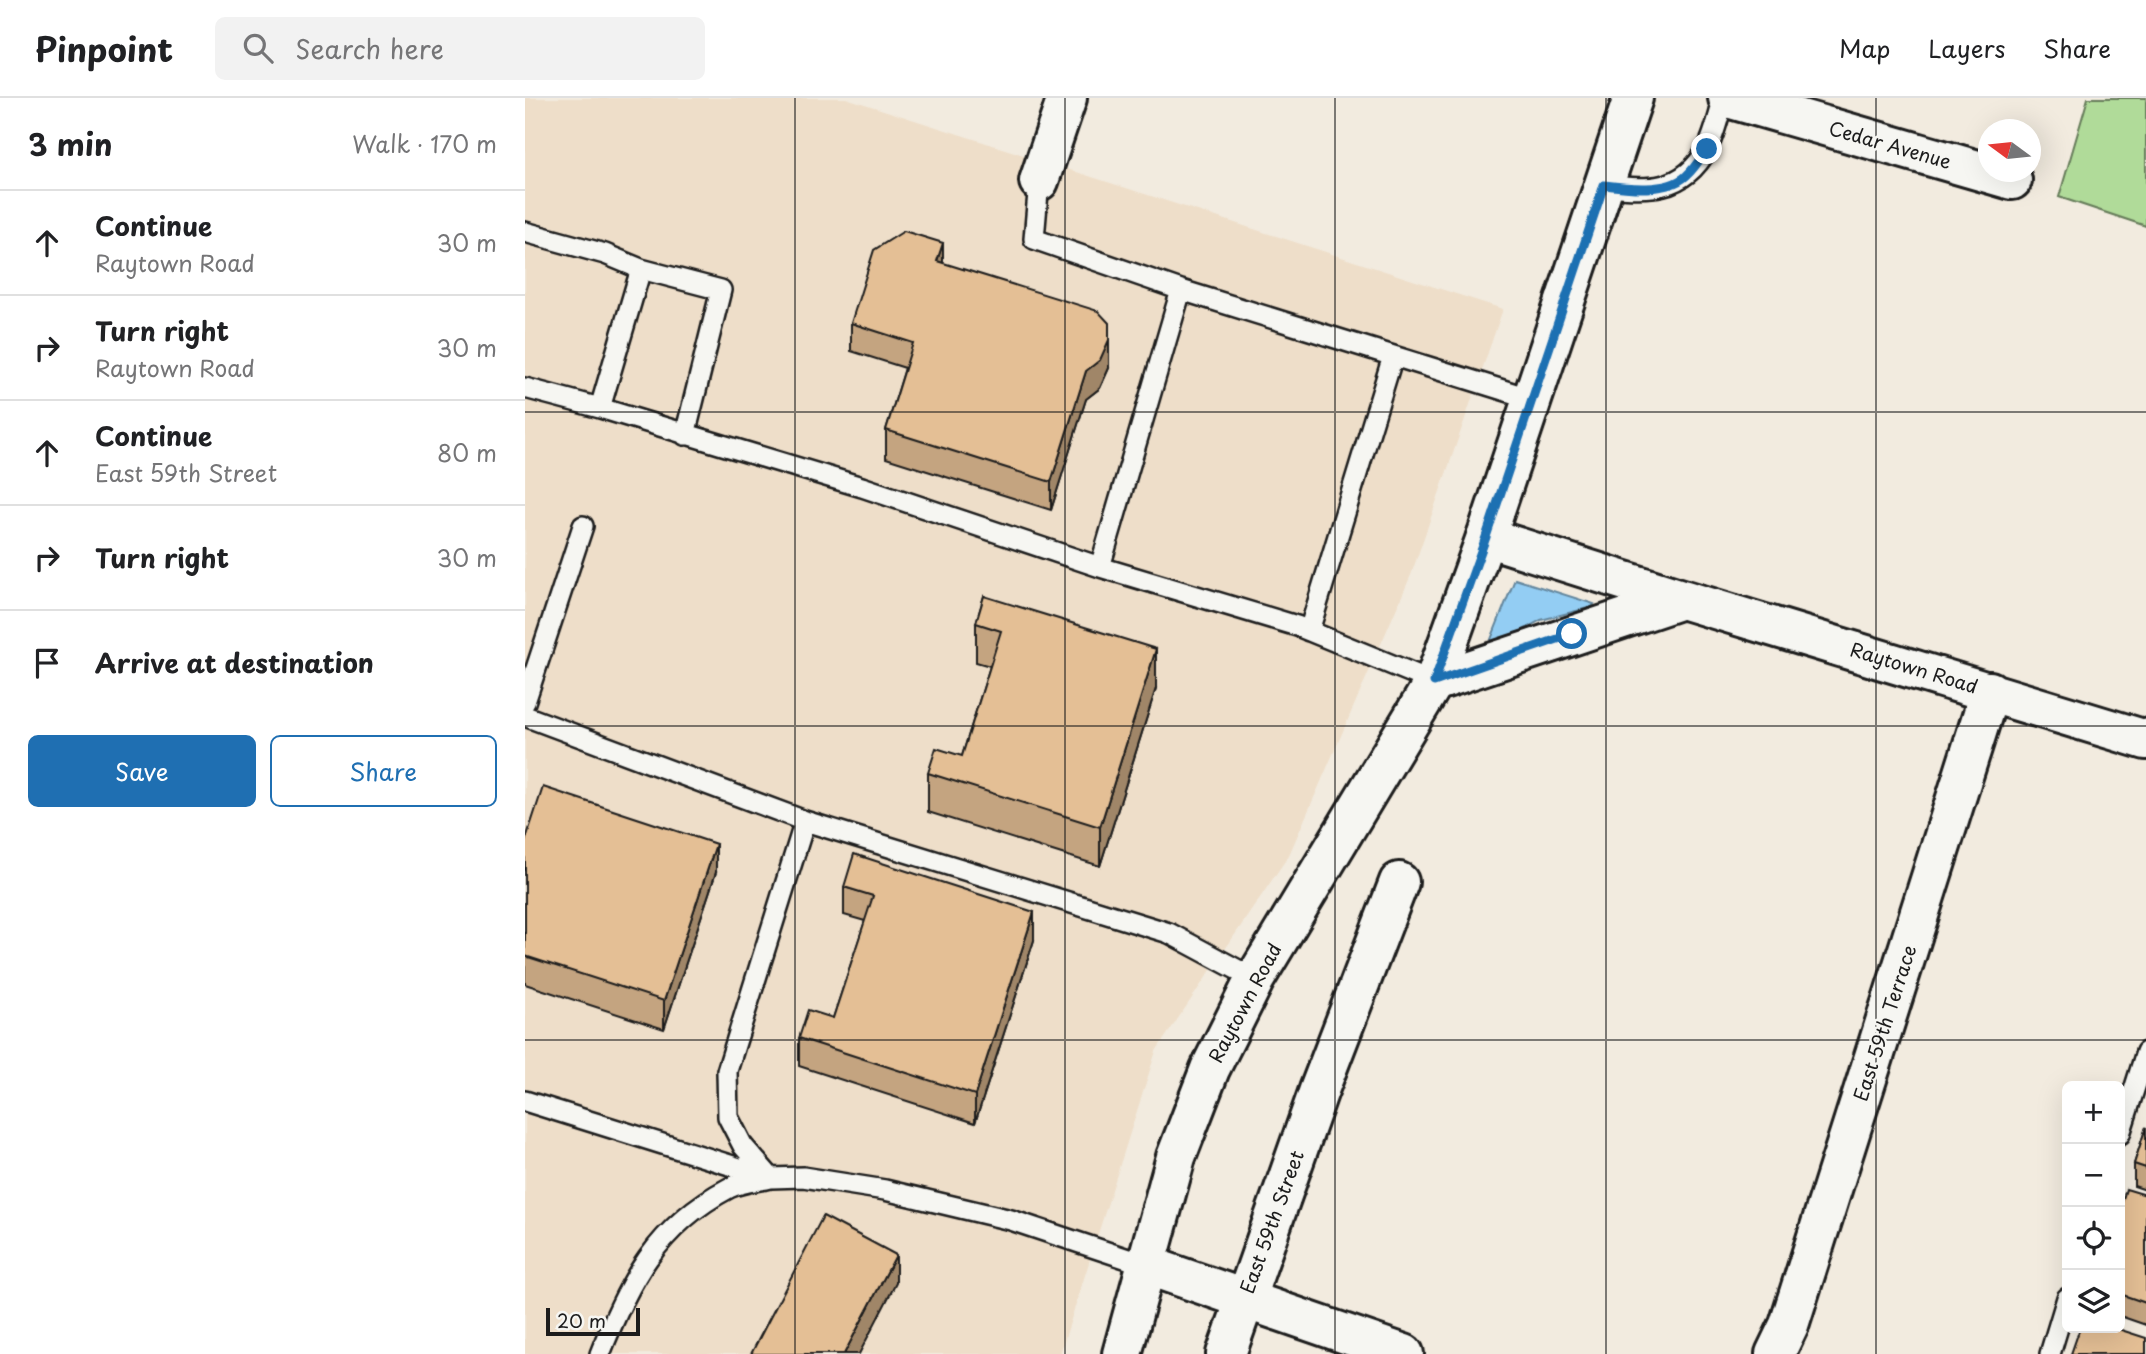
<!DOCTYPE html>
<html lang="en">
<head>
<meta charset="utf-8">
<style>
	:root { --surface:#fff; --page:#f2f2f2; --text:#202124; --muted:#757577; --line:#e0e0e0; --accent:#1f6fb2 }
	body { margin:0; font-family:"Playpen Sans",sans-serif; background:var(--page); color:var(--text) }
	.controls { position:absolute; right:21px; bottom:21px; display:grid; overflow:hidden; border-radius:10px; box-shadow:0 7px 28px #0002 }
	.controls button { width:63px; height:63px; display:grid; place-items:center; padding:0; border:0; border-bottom:2px solid var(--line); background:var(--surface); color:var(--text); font:35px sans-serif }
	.compass { position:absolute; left:1453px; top:21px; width:63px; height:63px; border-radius:50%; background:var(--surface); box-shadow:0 7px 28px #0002; rotate:285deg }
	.scale { position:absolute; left:21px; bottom:18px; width:94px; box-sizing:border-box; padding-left:7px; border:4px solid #1c1c1c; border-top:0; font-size:19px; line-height:24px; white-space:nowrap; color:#1c1c1c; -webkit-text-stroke:5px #f6f6f2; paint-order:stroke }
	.stop { position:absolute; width:21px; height:21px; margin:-16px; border:5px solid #1f6fb2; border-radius:50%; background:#fff }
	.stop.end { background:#1f6fb2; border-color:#fff; box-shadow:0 2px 7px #0008 }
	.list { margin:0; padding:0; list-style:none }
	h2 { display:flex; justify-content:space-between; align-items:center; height:91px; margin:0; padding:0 28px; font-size:30px }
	h2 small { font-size:23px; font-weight:400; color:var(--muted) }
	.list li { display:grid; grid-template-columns:46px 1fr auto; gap:21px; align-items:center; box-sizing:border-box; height:105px; padding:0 28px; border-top:2px solid var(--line) }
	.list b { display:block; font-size:26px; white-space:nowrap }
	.list p { margin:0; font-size:23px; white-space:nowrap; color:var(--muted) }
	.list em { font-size:23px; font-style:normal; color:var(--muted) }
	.actions { display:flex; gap:14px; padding:21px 28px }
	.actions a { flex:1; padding:16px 0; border:2px solid var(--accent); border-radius:10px; text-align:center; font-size:24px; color:var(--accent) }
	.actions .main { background:var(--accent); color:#fff }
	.icon { flex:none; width:38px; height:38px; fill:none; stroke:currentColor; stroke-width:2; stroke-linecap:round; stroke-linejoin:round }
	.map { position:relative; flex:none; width:1621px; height:1256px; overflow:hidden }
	header { display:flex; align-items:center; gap:42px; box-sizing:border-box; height:98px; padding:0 35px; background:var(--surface); border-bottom:2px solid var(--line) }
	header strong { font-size:33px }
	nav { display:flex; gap:38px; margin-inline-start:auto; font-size:24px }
	.search { width:490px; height:63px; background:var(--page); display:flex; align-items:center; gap:18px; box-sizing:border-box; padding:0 24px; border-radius:10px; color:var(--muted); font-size:26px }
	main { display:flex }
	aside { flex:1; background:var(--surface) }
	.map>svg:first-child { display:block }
</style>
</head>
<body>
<header>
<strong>Pinpoint</strong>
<div class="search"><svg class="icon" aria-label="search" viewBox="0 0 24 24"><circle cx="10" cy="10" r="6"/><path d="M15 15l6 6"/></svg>Search here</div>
<nav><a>Map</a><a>Layers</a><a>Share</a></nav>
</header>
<main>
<aside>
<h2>3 min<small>Walk · 170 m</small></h2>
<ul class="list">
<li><svg class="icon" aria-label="ahead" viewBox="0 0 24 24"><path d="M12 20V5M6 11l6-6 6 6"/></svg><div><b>Continue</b><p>Raytown Road</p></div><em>30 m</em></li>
<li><svg class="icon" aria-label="right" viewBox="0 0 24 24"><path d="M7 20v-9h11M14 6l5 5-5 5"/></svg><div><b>Turn right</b><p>Raytown Road</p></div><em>30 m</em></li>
<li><svg class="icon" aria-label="ahead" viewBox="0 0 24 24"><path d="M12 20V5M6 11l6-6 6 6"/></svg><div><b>Continue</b><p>East 59th Street</p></div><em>80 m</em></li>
<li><svg class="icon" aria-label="right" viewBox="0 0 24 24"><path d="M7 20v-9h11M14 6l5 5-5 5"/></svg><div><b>Turn right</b></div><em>30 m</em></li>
<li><svg class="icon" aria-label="arrive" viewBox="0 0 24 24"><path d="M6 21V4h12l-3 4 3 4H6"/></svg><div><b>Arrive at destination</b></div></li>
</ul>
<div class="actions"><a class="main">Save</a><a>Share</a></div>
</aside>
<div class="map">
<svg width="1621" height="1256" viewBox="0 0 1621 1256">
	<rect width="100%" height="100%" fill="#f2ebdf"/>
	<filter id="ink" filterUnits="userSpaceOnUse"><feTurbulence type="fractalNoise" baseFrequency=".0143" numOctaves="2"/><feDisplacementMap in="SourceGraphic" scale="14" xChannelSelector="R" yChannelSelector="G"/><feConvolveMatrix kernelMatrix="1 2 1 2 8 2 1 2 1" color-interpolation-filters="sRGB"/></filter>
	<g filter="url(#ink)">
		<path fill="#eedec9" d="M0,0H321L978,211L886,477L764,757L631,953L535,1256H0Z"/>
		<path fill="#b0db99" stroke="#667c5a" stroke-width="2" d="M1563,0H1621V128L1534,99Z"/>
		<path fill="#93cdf3" stroke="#63869d" stroke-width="2" d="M990,481L1069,506L1067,509L1016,522L964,551L963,549Z"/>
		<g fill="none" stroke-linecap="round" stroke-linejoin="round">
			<defs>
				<path id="service" d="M514,83L509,141L656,192L575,469
					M1079,87C1121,93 1159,94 1182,51C1190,36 1194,16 1199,0
					M0,134L80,156L116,171
					M656,192L1007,301
					M0,290L75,310
					M160,337L196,192L116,171L75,310L337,389L575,469L772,528L909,584
					M784,533L868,258
					M0,604L58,428
					M0,618L280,723L644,835L730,881
					M0,1003L246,1080L278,1079L360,1092L486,1122L621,1167
					M1595,1036L1621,954
					M75,1256C103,1184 132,1128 204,1090C216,1084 233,1083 246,1080L218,1048L203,1019L202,973L280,723
					M1525,1256L1542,1200"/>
				<path id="minor" d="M1203,0L1487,82
					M514,83L542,0
					M961,439L1157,501
					M909,584L1157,501L1621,642
					M621,1167L879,1256
					M701,1256L794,992L874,784
					M1250,1256L1264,1227L1465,593"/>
				<path id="tertiary" d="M597,1256L651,1059L685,971L730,881L909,584L961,439L1108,0"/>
			</defs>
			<use href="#service" stroke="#1c1c1c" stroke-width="24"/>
			<use href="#minor" stroke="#1c1c1c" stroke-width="44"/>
			<use href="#tertiary" stroke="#1c1c1c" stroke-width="44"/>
			<use href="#service" stroke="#f6f6f2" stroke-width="19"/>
			<use href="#minor" stroke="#f6f6f2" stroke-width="38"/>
			<use href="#tertiary" stroke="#f6f6f2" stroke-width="38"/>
		</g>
		<path fill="#c4a480" stroke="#1c1c1c" stroke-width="2" d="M418,165L584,270L575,290L561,301L526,412L361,360V332L380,270L326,253V225Z
			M459,498L631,590L575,768L403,714V675L437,658L465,568L451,564V525Z
			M0,744L191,774L139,931L0,886Z
			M319,789L509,842L450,1025L274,968V940L308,920L340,823L319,817Z
			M1621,1029V1092L1609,1088V1066Z
			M1621,1097V1227L1595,1218V1111Z"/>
		<path fill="#a08668" stroke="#1c1c1c" stroke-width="2" d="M418,145V173L412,163Z
			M584,242V270L575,290L561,301L526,412V384L561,273Z
			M631,551V590L575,768V729Z
			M191,746V774L139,931V903Z
			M509,814V842L450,1025V997Z
			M371,1157V1185L334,1256H319Z"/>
		<path fill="#e4bf95" stroke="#1c1c1c" stroke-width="2" d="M379,133L418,145L412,163L573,213L584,225V242L575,262L561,273L526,384L361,332L388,245L326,225L349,152Z
			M459,498L631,551L575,729L403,675L411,650L437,658L476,533L451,525Z
			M18,689L191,746L139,903L0,858V744Z
			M329,756L509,814L450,997L274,940L283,912L308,920L348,798L319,789Z
			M1621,1029V1070L1609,1066Z
			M1601,1091L1621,1097V1205L1595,1196V1111Z
			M298,1118L371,1157L319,1256H226Z
			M1555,1230H1590L1621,1240V1256H1546Z"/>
	</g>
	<g fill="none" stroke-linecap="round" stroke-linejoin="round" filter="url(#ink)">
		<path stroke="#1f6fb2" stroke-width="9" d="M1047,536L909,584L961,439L1079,87C1102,90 1142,95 1161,78C1169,71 1176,60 1182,51"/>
	</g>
	<path fill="none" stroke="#1c1c1c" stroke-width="2" stroke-opacity="0.55" d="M270,0V1256M540,0V1256M810,0V1256M1081,0V1256M1351,0V1256M0,314H1621M0,628H1621M0,942H1621"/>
	<g text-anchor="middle" stroke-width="5" stroke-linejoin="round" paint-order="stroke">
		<g font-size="19" fill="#1c1c1c" stroke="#f6f6f2">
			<text transform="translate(1365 47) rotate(16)" y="7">Cedar Avenue</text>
			<text transform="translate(1389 570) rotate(17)" y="7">Raytown Road</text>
			<text transform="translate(720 905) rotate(-62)" y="7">Raytown Road</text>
			<text transform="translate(1360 925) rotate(-72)" y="7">East 59th Terrace</text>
			<text transform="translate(747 1124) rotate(-70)" y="7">East 59th Street</text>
		</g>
	</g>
</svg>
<div class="controls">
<button>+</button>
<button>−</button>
<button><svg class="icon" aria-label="locate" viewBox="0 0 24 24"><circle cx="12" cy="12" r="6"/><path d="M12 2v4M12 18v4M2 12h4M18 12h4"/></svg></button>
<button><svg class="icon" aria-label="layers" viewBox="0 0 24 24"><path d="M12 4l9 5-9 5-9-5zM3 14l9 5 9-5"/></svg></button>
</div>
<svg class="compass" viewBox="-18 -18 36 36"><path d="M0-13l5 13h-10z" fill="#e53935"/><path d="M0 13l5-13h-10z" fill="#757577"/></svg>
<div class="scale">20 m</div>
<div class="stop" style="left:1047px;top:536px"></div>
<div class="stop end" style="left:1182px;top:51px"></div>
</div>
</main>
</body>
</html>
